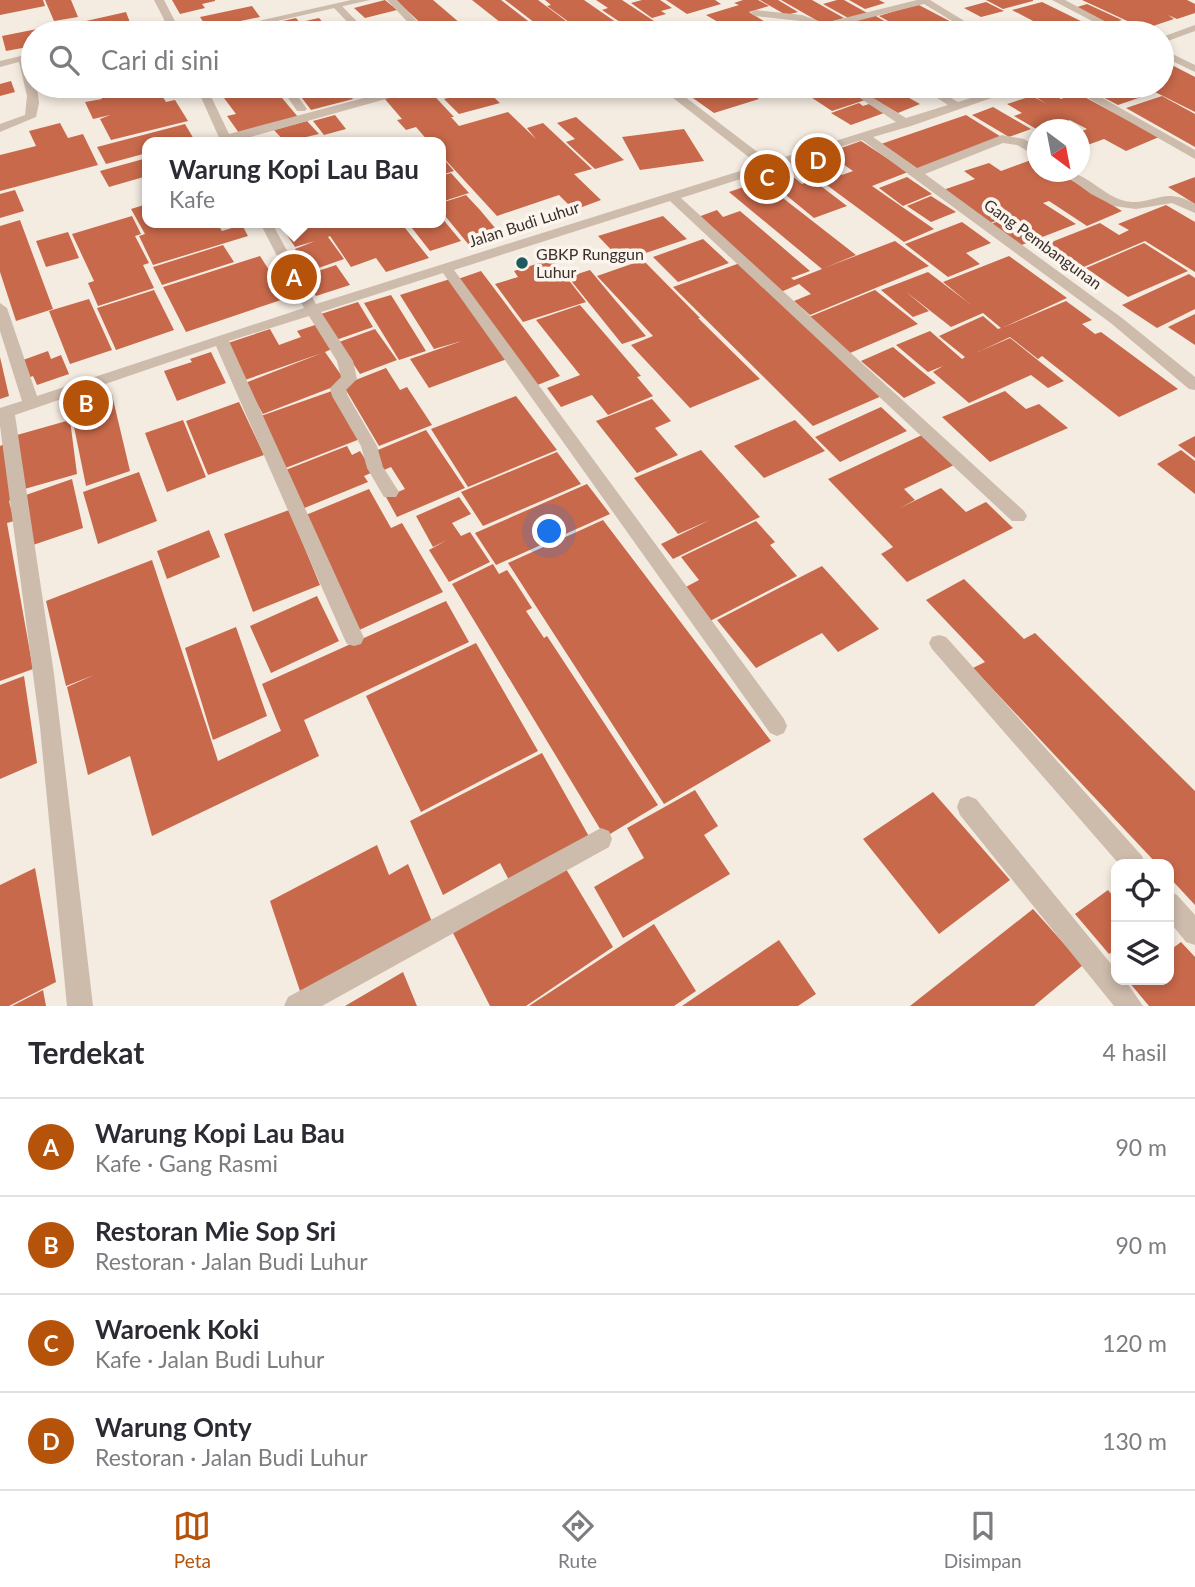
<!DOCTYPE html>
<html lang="id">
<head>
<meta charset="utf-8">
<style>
	:root { --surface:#fff; --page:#f7f7f7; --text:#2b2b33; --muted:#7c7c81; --line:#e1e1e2; --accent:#b45309 }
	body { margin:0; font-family:Lato,sans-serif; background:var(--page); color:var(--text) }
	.controls { position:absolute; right:21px; bottom:21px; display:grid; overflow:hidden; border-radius:14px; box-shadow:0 4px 10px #0003 }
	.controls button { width:63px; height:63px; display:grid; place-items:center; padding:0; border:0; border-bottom:2px solid var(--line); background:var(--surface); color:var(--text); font:35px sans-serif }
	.compass { position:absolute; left:1027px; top:119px; width:63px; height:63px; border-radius:50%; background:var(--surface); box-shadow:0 4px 10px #0003; rotate:148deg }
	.you { position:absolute; left:550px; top:532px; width:24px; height:24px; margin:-18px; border:5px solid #fff; border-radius:50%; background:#1a73e8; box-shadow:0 0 0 10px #1a73e833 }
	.badge { display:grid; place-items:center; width:46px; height:46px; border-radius:50%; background:var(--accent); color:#fff; font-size:23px; font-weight:700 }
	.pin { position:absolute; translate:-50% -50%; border:4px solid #fff; box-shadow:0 2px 7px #0006 }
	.popup { position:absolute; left:142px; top:137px; width:304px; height:91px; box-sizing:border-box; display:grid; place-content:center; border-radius:14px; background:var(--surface); filter:drop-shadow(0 2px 5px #0005); font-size:23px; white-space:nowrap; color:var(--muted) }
	.popup b { font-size:26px; color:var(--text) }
	.popup::after { content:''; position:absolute; left:50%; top:100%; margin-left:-14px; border:14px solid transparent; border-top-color:var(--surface) }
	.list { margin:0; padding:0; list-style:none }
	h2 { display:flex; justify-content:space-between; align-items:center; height:91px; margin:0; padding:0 28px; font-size:30px }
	h2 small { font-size:23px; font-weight:400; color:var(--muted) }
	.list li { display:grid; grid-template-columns:46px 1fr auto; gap:21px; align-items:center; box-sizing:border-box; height:98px; padding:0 28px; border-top:2px solid var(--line) }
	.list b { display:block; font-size:26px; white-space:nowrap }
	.list p { margin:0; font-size:23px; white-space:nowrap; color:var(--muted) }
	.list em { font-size:23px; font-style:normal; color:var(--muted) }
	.icon { flex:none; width:38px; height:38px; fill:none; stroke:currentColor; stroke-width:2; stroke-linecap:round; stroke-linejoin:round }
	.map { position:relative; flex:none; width:1195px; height:1006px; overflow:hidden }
	.search { position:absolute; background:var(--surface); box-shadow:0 4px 10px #0003; left:21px; right:21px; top:21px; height:77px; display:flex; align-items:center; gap:18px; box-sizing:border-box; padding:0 24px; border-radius:38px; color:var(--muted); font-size:26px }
	.sheet { height:483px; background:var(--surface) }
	nav { display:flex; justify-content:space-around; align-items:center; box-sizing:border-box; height:98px; border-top:2px solid var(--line); background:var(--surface); font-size:19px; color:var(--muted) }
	nav a { display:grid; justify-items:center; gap:4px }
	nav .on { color:var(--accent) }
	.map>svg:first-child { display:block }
</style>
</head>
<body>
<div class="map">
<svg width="1195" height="1006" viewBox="0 0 1195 1006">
	<rect width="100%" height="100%" fill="#f4ebe1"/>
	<path fill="#c8694b" d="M0,0H43L45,6L0,15Z
		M45,0H71L78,17L54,21Z
		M172,0H215V1L202,4L205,8L180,14Z
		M385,0L397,10L365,18L354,8Z
		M396,0H433L467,29L452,33H431Z
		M472,0H501L532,24L510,30Z
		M505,0H538L582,33H548Z
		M545,0H584L630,32L584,33L547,6L551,5Z
		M596,0H622L657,23L632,30L602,10L608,8Z
		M642,0H660L672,8L661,11L666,14L652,18L631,3Z
		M666,0H715L721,4L687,14Z
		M743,0H758L769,6L749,12L772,26L749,33H708L699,27L718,22L706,15L739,5L734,3Z
		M760,0H778L798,12L786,15Z
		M781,0H812L844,18L823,24Z
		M837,0H844L869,14L850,19L823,4Z
		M849,0H879L885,3L865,9Z
		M986,0H1033V1L1003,9Z
		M1082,0H1187L1195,4V13L1177,19L1168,15L1174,19L1144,29L1153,33H1127L1112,27L1125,21L1136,25Z
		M986,2L1004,11L981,17L964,8Z
		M1042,2L1091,26L1067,33H1056L1012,10Z
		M917,4L961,27L942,33H910L879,16Z
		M1087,4L1122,20L1108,24L1074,8Z
		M252,6L260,17L207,28L200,17Z
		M126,12L131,25L89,33H56L55,28Z
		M874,15L905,33H844L833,27Z
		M296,18L308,33H266L261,26Z
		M319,18L326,26L308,30L301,22Z
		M407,21L419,33H366L364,31Z
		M987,21L1003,29L1026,22L1047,33H987L972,25Z
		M349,22L359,33H317L314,30Z
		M808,22L832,32L774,33Z
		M52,26L54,33H33V46L6,51L2,36Z
		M1162,63H1168L1195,77V112L1143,86H1162Z
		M11,81L15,92L0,96V84Z
		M95,86H176L159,91L166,102L175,100L188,121L111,140L100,119L110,115L93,119L85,102L102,99Z
		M254,86H272L298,117L239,133L227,116L236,114L221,94Z
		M293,86H342L353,99L311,110Z
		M676,86H768L750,92L759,99L714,113Z
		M794,86H843L865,100L832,111Z
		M850,86H908L895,90L920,104L898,113Z
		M1036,86L1061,99L1077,93L1159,137L1126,151L1104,139L1082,147L1080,132L1087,129L1070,120L1038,130L1014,116L1022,113L1007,104L1032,96L1047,104L1024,90Z
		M1082,86H1139L1153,93L1118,105Z
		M426,87L454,117H451L459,126L508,112L536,139L527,128L543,123L592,169L574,174L601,200L574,210L559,195L497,216L441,155V142H429L416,127L406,130L397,120L402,119L384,98Z
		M484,88L500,103L459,114L444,99Z
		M1162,96L1195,114V147L1126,108Z
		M859,103L863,106L869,104L884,113L851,125L831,113Z
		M993,107L1031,129L1009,137L972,115Z
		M335,115L346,129L324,135L313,121Z
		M966,115L1003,138L918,169L881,144Z
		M576,117L594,133L624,160L595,169L566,142L575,139L557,123Z
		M307,121L319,134L285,142L274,130Z
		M60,123L68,138L83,134L98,165L0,191V155L36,146L29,131Z
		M185,124L195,141L147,142V153L106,164L97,147Z
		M684,129L704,161L640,170L622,137Z
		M861,141L908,172L872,186L934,229L904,242L801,166L821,159L842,175L853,171L827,153Z
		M441,156L454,171L441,175Z
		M147,158V176L109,187L100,171Z
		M1031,160L1037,164V172H1050L1058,176L1063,175L1122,211L1087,226L1049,201L1043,203L1076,224L1019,246L989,225L1008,217L990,223L943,190L975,179L964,171L989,163L1001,171Z
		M451,173L469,193L441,202V176Z
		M790,174L802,184L813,180L847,206L814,218L769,181Z
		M907,177L932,194L903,206L879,188Z
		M1195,177V204L1168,187Z
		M761,181L856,255L824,268L895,241L929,266L810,315L794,301L811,294L799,284L781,292L698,217L717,210L723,217L740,211L810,271L791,278L794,280L822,269L729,192Z
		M15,190L24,211L0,218V194Z
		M466,195L480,210L501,235L469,245L441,211V203Z
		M931,196L956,212L931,222L907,206Z
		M147,204V223H217L222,231L242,225L248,236L153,265L139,236L145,234L131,209Z
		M1166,205L1195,222V272L1145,241L1079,269L1044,245L1100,223L1119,235L1129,230L1118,224Z
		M132,216L141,234L135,236L149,263L143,265L154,288L98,306L88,283L94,281L72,234Z
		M663,216L687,239L622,261L598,236Z
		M441,217L461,241L430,251L408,223H441Z
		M20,220L53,309L16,321L0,272V226Z
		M962,222L991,243L966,253L980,264L948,277L905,244Z
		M279,223H401L429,258L386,272L376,258L351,267L330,236L328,237L344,259L310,271L295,249L315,241L295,247Z
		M68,232L79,258L46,267L36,241Z
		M703,239L729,263L678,282L653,257Z
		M1144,243L1188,271L1128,297L1086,268Z
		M223,245L234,262L162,285L153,267Z
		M260,256L287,298L186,332L163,287Z
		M1009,256L1067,298L1004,327L1066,301L1092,320L1082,324L1095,334L1101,332L1178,389L1119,417L1042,356L1038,359L1010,337L978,352L1010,338L1064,381L1048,388L1031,375L969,403L933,372L943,366L928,372L896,345L930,331L962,359L965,357L939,336L983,316L998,329L1001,328L983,313L951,327L905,291L929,311L913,317L881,290L928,272L970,304L943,282Z
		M552,259L586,302L523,322L495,284L518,277L514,271Z
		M643,260L700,318H698L760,379L690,408L631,345L653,336L597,276Z
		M740,263L884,395L813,426L673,287Z
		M336,265L350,285L316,296L303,276Z
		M590,270L615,300L646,336L622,344L568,277Z
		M481,271L560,376L535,386L458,279Z
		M1189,274L1195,278V309L1157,328L1122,305Z
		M450,279L507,359L429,388L410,359L462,341L434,349L400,295Z
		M154,290L174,330L116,350L97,308Z
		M875,290L918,324L850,353L809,317Z
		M391,295L426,351L399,360L364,303Z
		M89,299L112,350L70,364L49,311Z
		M358,302L373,327L336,340L321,314Z
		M580,305L641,376L637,377L653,396L608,415L592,395L561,407L547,388L580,375L536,320Z
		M1195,314V345L1168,327Z
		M318,324L334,348L325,352L346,382L263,414L245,383L322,353L245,380L225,344L270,329L279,345L301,337L297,331Z
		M375,329L397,360L360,374L339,342Z
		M893,347L919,369L936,383L904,398L861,361Z
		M48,351L51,359L61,355L69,374L37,385L33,376L30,377L23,360Z
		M211,352L226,383L177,401L164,371L192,362L190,359Z
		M0,357L9,396L0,399Z
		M386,368L400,390L407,387L432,425L379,446L343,385Z
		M332,391L360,439L283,469L258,417Z
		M1005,391L1026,409L1039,404L1068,428L990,462L942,417Z
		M112,395L130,471L86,486L70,407Z
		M516,396L557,450L468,487L431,429Z
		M652,399L671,421L655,428L678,455L637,473L596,421Z
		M239,402L264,455L208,475L186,421Z
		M881,407L907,431L840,462L815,437Z
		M70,420L77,474L21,490L17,435Z
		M183,420L206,477L167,492L145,433Z
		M795,420L825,451L764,478L734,446Z
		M426,430L465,488L397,517L386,497L405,489L391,467L384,470L373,452Z
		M922,435L954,465L904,489L915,500L900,508L941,488L966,512L986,502L1013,528L907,582L881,554L893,547L828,479Z
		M1195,436V458L1178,445Z
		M5,444L17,498L9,501L14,521L7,523L33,669L0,681V446Z
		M347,446L352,455L360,451L373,472L364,476L368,482L302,509L283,471Z
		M701,450L760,517L673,559L661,544L710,520L678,534L634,478Z
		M1181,450L1195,461V494L1157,464Z
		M557,452L581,484L483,526L461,492Z
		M139,472L157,521L98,544L83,492Z
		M72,479L83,528L33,545L23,496Z
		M587,484L610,514L496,565L475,533Z
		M369,489L391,528L402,523L443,592L357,631L301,517Z
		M459,497L471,514L452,523L461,536L470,532L490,562L449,582L429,550L447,540L433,547L416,516Z
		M289,510L320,585L253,612L224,534Z
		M603,520L771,741L664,804L508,563Z
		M756,521L775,542L770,545L797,576L710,621L684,588L699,580L681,557Z
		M209,530L220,557L167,579L157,551Z
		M152,560L218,761L281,731L262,684L446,601L469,642L304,720L319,756L152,836L130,756L88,775L67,687L94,675L66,686L46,601Z
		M493,564L499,574L507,570L516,583L532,608L526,611L544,638L547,636L658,805L605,837L452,584Z
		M822,566L879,629L838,652L822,633L756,668L717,620Z
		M964,579L1024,639L1035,633L1195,791V905L1169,877V864H1157L973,668L985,662L926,600Z
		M317,596L339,641L271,673L250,626Z
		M236,627L267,716L213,740L185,648Z
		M476,643L538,751L421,812L366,696Z
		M24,676L37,763L0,779V685Z
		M542,753L591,840L511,884L500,863L443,895L410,821Z
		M695,790L718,826L704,835L730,874L623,938L594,887L644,858L627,828Z
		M933,792L1010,880L939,934L863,839Z
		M377,845L389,875L408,864L433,924L302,997L270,901Z
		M563,864L613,947L526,1006H490L453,933Z
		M35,868L56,982L9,1006H0V885Z
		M1108,890L1116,900V949L1109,954L1075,914Z
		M1033,909L1083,965L1034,1006H910Z
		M654,924L696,991L674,1006H529Z
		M779,940L816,994L798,1006H682Z
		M1181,942L1195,957V1006H1149L1129,982L1169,980V951Z
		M403,972L417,1006H345Z
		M43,990L46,1006H12Z"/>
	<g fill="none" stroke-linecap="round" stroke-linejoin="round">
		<path fill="#cdbbac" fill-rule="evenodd" d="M334,4H340L368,33H358L334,8Z
			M170,19L175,22L174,24L136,33H119Z
			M33,53V59L29,60L33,72V86H37L39,103L36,117L0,132V124L25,115L27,96L19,62L0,67V61Z
			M668,90H676L772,163V169H764L668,94Z"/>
		<path fill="#cdbbac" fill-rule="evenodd" d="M154,0H164L181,33H171Z
			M351,0H370L224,33H206Z
			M387,0H397L428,33H418Z
			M917,0H930L984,33H972L924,4L833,27L839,31L837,33H830L800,21L755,16L750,13L755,10L802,15L824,23Z
			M1052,0H1065L1127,33H1115Z
			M1195,25V31L1162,43V37Z
			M1162,49L1195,65V72L1162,56Z
			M196,86H206L229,134L409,86H435L444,96L434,98L425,88L233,142H221Z
			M280,86H290L307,109L305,111H297Z
			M842,86H854L906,118L948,105L919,86H931L958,102L1010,86H1026L911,126L873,137L917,168L1002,135L1024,139L1038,148V157L1017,145L1003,143L925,174L1122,318L1195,377V390L1189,389L1112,324L862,140L681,198L1024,511L1027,516L1024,521H1012L670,201L454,270L784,719L787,726L784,733L777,736L770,733L443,273L321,312L353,361L357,379L346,390L348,396L377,446L383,467L399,492L396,497H384L367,468L361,446L332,396L330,388L341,377L337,361L309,316L229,341L364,638L361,644L354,646L347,644L344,638L216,346L15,415L54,674L93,1006H67L40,727L0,426V408L22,401L0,331V303L7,308L37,396L304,308L260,223H272L316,304L896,122Z
			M1067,86H1081L1195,150V159Z
			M1061,172C1086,170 1101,195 1125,201C1153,207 1162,185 1195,204V213L1172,203L1136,209L1114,206L1091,194Z
			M939,635L946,637L1142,856L1145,864H1119L932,649L929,643L932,637Z
			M968,796L976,799L1116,970V980H1125L1143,1006H1114L960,815L957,807L960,799Z
			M601,828L609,831L612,839L609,847L322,1006H284L288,997Z
			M1169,891L1177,895L1195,915V945L1186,942L1169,921Z"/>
	</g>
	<circle fill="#1f5a5e" stroke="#fbf5ee" stroke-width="2.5" cx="522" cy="263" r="7"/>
	<g text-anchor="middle" stroke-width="7" stroke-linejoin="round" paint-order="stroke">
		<g font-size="16" fill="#3b302b" stroke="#fbf5ee">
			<text transform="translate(524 224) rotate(-18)" y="6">Jalan Budi Luhur</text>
			<text transform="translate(1043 244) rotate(36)" y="6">Gang Pembangunan</text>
		</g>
		<g font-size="16" fill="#3b302b" stroke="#fbf5ee" text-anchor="start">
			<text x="536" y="260">GBKP Runggun<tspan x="536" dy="18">Luhur</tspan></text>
		</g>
	</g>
</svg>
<div class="controls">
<button><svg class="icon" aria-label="locate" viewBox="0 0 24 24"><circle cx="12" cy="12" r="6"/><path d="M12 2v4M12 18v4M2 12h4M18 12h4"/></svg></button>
<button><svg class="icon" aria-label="layers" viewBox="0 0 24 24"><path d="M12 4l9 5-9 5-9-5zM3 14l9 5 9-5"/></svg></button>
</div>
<svg class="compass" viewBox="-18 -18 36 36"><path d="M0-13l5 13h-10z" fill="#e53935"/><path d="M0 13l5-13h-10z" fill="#7c7c81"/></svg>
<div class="you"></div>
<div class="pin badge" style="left:294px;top:277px">A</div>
<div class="popup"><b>Warung Kopi Lau Bau</b>Kafe</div>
<div class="pin badge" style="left:86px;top:403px">B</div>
<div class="pin badge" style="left:767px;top:177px">C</div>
<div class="pin badge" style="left:818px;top:160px">D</div>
<div class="search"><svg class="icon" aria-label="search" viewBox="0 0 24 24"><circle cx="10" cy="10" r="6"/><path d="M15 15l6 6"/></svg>Cari di sini</div>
</div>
<section class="sheet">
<h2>Terdekat<small>4 hasil</small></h2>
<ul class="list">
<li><span class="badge">A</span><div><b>Warung Kopi Lau Bau</b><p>Kafe · Gang Rasmi</p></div><em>90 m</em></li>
<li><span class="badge">B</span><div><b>Restoran Mie Sop Sri</b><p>Restoran · Jalan Budi Luhur</p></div><em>90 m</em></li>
<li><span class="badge">C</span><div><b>Waroenk Koki</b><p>Kafe · Jalan Budi Luhur</p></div><em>120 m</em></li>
<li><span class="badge">D</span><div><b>Warung Onty</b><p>Restoran · Jalan Budi Luhur</p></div><em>130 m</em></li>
</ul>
</section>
<nav>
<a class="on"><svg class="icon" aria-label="map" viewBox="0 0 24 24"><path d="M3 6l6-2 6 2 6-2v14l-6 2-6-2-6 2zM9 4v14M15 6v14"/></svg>Peta</a>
<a><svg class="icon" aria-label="directions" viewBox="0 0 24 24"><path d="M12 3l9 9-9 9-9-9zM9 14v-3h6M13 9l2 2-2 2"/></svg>Rute</a>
<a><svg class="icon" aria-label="saved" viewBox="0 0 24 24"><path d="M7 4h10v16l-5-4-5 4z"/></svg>Disimpan</a>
</nav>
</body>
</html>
